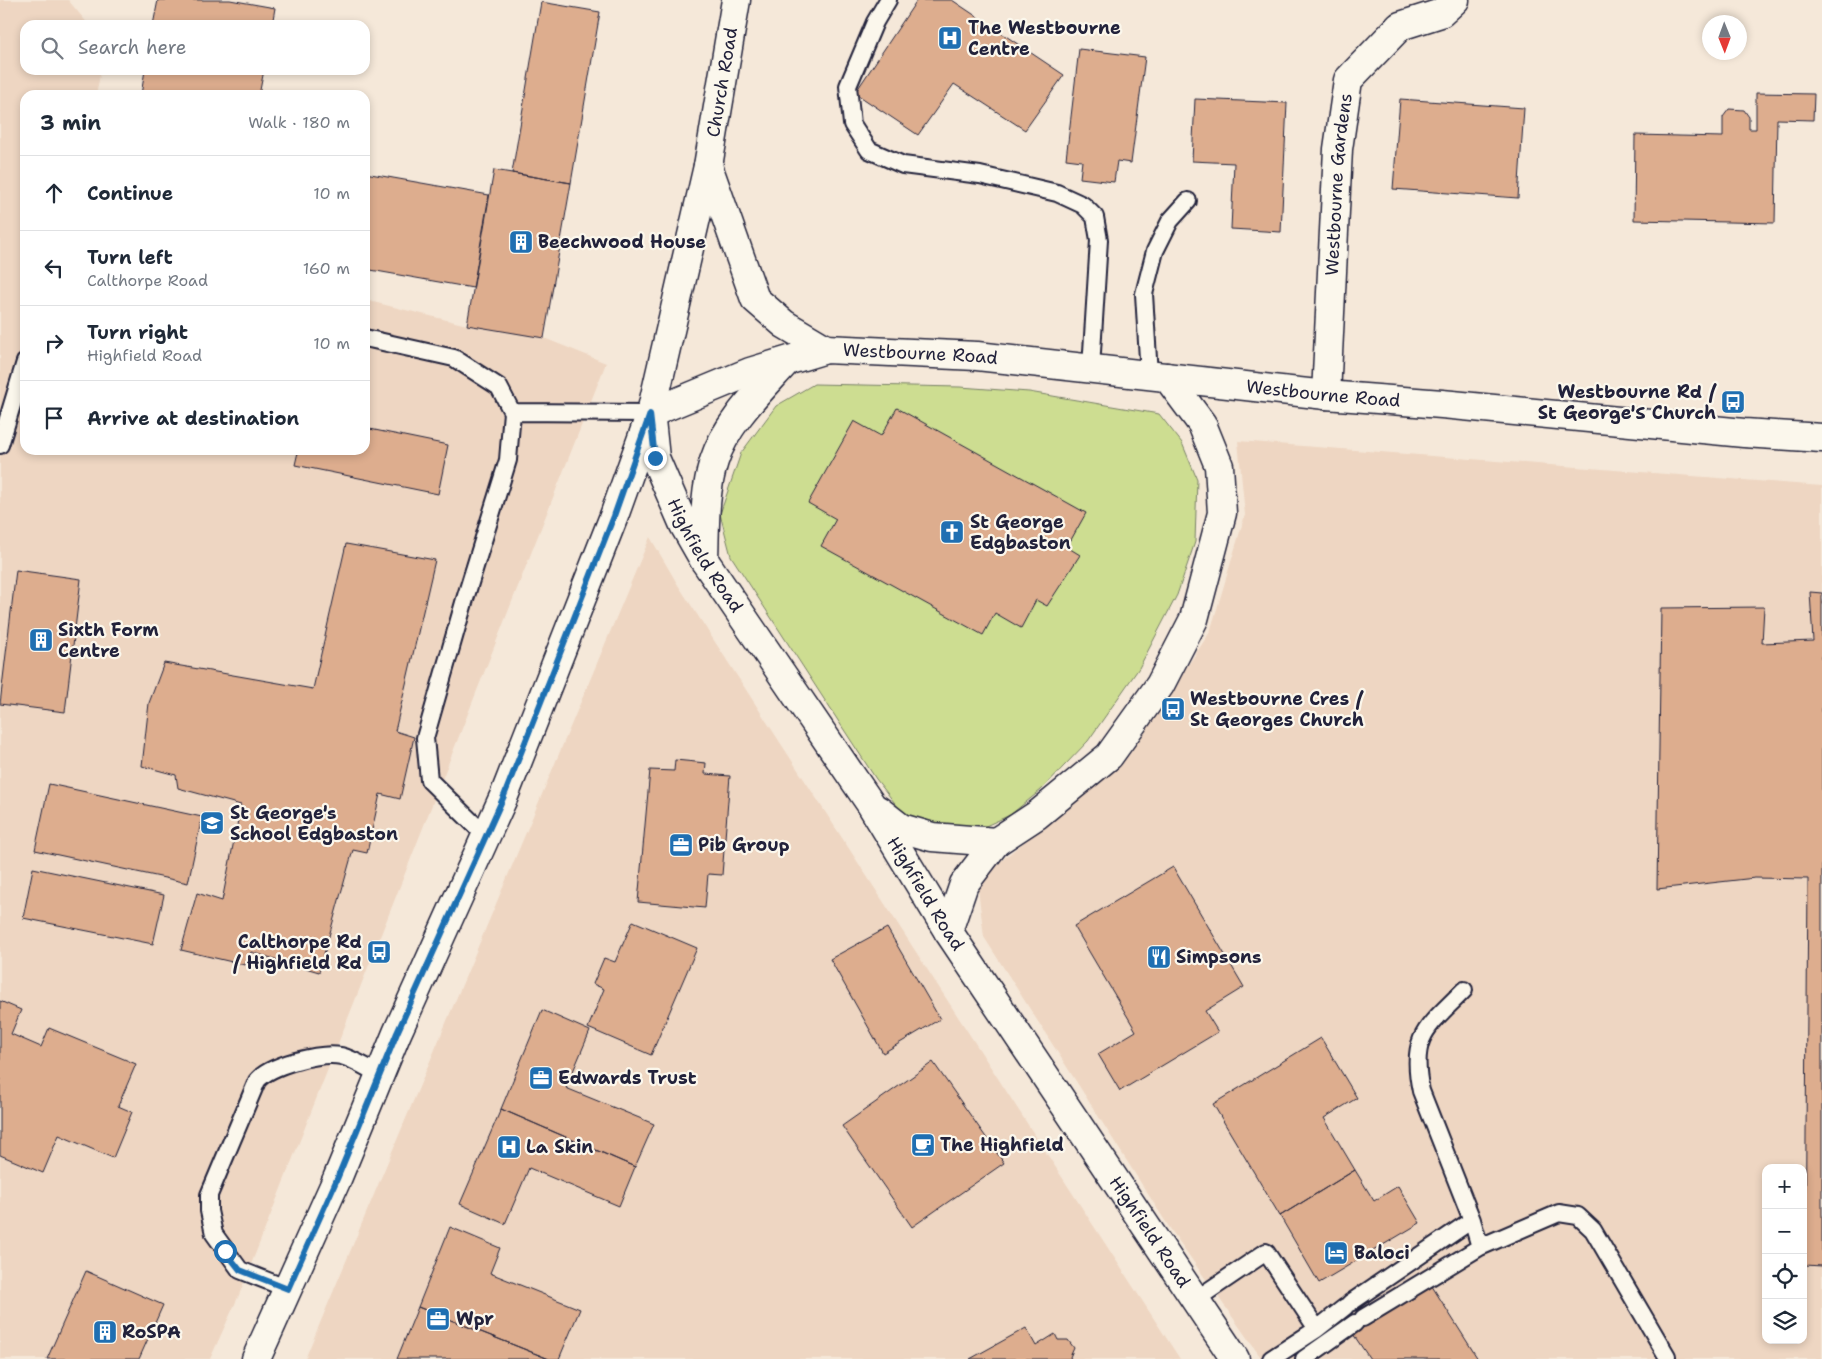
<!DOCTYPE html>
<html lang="en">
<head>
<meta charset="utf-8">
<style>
	:root { --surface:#fff; --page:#f2f2f3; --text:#1f2937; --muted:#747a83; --line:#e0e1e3 }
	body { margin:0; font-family:"Shantell Sans",sans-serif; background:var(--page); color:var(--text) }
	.controls { position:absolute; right:15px; bottom:15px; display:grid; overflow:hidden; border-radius:10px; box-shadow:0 2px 8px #0003 }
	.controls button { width:45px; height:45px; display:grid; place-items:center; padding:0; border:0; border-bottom:1px solid var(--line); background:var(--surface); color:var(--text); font:25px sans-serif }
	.compass { position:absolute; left:1702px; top:15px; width:45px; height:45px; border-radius:50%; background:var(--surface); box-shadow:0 2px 8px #0003; rotate:179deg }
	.stop { position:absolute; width:15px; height:15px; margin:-11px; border:4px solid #1f6fb2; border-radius:50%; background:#fff }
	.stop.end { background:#1f6fb2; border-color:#fff; box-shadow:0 1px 5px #0008 }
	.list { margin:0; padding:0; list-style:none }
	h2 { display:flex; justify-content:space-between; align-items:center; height:65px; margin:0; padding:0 20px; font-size:21px }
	h2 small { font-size:16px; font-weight:400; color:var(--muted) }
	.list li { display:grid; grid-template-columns:32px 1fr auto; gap:15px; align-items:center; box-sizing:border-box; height:75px; padding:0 20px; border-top:1px solid var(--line) }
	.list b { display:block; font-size:19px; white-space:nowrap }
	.list p { margin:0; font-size:16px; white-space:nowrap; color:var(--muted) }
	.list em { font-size:16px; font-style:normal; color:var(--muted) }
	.icon { flex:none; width:28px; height:28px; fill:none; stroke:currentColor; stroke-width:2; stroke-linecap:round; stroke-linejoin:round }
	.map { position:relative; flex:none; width:1822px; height:1359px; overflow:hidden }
	.search { position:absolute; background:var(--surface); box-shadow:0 2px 8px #0003; left:20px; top:20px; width:350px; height:55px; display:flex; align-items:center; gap:12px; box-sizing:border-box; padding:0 18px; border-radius:15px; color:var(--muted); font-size:19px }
	.panel { position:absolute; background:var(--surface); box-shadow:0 2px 8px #0003; left:20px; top:90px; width:350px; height:365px; border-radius:15px }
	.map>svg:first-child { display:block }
</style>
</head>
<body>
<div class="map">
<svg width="1822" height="1359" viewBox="0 0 1822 1359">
	<rect width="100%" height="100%" fill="#f5e8d9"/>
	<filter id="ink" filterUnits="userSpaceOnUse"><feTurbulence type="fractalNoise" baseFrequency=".02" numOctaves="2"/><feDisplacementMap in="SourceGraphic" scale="10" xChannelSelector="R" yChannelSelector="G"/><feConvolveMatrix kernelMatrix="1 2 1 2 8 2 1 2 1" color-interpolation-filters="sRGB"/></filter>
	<g filter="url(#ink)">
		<path fill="#eed6c2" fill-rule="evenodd" d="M0,0H68L89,25H25V70H101L96,95H25V450H365V300L467,325L544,338L606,363L239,1295L210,1359H0Z
			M1238,441L1822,486V1359H1262L1169,1227L984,937L977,881L1129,755L1210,632L1245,515ZM1766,1168H1803V1340H1766Z
			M650,537L678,585L1180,1359H305Z"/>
		<path fill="#cddd91" stroke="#788066" d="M814,384L960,387L1029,392L1159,414L1182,443L1197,479L1195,542L1177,595L1139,668L1088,741L1041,790L1010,815L979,829H944L905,816L876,779L731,556L720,514L741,453L776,406Z"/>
		<path fill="#ddad8e" stroke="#22223b" d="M158,0H230L275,8L272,25H153Z
			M917,0H952L1064,75L1025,130L954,84L918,135L855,93Z
			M541,2L600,12L571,183L512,173Z
			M1079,49L1145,57L1131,163L1117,161L1114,182L1080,178L1082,161L1066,159Z
			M145,70H264L259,95H141Z
			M1756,93L1814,94L1813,120L1777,119L1775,223L1634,220L1635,135L1723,137V117L1729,109L1744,110L1749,117V129H1756Z
			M1195,99L1287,103L1281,232L1231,229L1234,163L1192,161Z
			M1400,99L1524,108L1518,198L1393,189Z
			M494,170L571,183L544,338L467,325Z
			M365,173L489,195L473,288L365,269Z
			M897,408L1086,513L1067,547L1080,555L1047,606L1036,600L1021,628L995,613L983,635L821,546L836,519L808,503L854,421L881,436Z
			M365,428L448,445L438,494L295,465L298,452L289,450H365Z
			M346,544L435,560L395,731L414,737L400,799L380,794L367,853L353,850L319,972L251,952L245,965L181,950L197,893L222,901L241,805L178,788L176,775L142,766L149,703L164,663L313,689Z
			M16,570L81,579L65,712L0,704Z
			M1810,592L1822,593V1266L1805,1265L1808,879L1755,878L1657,889L1661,608L1764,607L1762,643L1813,641Z
			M675,760L706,763L705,774L730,776L722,875L708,874L705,908L638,902L650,770L674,771Z
			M49,784L202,817L188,883L35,850Z
			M1173,867L1244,987L1205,1011L1218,1032L1120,1091L1098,1054L1136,1031L1074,926Z
			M33,868L164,895L153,944L23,918Z
			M633,921L697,948L651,1055L588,1028L604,989L593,984L604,958L615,962Z
			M887,928L940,1019L883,1053L830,959Z
			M0,1001L21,1010L11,1034L41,1047L49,1028L136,1064L118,1106L132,1112L113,1158L59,1135L43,1173L0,1155Z
			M542,1010L590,1031L566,1088L654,1124L635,1167L501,1109Z
			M1321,1038L1357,1098L1324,1118L1355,1170L1280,1216L1213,1104Z
			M933,1062L1004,1163L912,1227L842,1126Z
			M501,1109L635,1167L619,1206L529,1168L505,1224L460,1204Z
			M1355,1170L1374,1201L1398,1186L1420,1223L1319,1283L1280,1216Z
			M450,1227L500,1248L490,1273L580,1309L559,1359H549L418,1307Z
			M86,1271L163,1305L139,1359H47Z
			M1430,1283L1478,1359H1370L1353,1334Z
			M418,1307L549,1359H397Z
			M1026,1328L1036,1346L1055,1334L1058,1340H1068L1074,1348L1070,1357L1071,1359H970Z"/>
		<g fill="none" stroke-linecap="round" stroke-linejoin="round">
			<defs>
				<path id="lane" d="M888,0L875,22L848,86L852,124L869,150L903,165L980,175L1057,193L1083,205L1095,217L1099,240L1091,368
					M365,338L454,358L499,387L512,412L508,460L465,599L425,738L429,780L486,836
					M1149,375L1144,294L1155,251L1170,221L1188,201
					M512,412L651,413
					M0,445L25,362
					M1464,990C1428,1027 1409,1035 1421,1091L1472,1220L1480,1247L1559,1213L1578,1216L1593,1230L1667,1356
					M288,1289L240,1270L214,1234L209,1211V1195L257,1081C269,1065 321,1052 341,1056C354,1059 368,1069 380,1074
					M1195,1300L1266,1252L1317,1329L1271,1359
					M1350,1303L1472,1220
					M1363,1318L1480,1247
					M1317,1329L1345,1307
					M1304,1359L1355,1323"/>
				<g id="street">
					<path id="s1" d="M1326,395L1338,149L1348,80L1400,26L1441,13L1455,0"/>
				</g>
				<g id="secondary">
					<path d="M708,166L755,299L784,324L826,349"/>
					<path id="s2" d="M651,413L750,372L826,349L977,356L1326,395L1442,404L1744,433L1822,438"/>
					<path id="s3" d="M651,420L655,458L684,525L704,560L870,803L948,931L1235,1359"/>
					<path d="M704,560C705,527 704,492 714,461C726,423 760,391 786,362"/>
					<path d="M878,810L901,828L932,837L996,842"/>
					<path d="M948,931L964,884L996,842L1037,815L1109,756L1160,685L1194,619L1222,513L1219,466L1202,424L1167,377"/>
					<path id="s4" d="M256,1359L337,1179L397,1033L504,796L614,516L651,413L708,166L736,0"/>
				</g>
			</defs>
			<use href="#lane" stroke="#22223b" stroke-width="20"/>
			<use href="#street" stroke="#22223b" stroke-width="31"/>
			<use href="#secondary" stroke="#22223b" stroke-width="31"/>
			<use href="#lane" stroke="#fbf7ec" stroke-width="16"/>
			<use href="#street" stroke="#fbf7ec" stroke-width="28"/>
			<use href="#secondary" stroke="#fbf7ec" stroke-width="28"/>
		</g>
	</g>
	<g fill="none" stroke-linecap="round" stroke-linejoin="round" filter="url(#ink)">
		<path stroke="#1f6fb2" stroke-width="6" d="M225,1251L240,1270L288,1289L337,1179L397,1033L504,796L614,516L650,414L655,458"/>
	</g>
	<defs>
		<symbol id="hospital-square" viewBox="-11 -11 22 22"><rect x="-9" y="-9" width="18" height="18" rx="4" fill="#1f6fb2" stroke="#fbf7ec"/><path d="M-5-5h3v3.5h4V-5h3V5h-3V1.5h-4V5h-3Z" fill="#fff"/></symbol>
		<symbol id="building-square" viewBox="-11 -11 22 22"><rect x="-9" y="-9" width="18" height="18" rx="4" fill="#1f6fb2" stroke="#fbf7ec"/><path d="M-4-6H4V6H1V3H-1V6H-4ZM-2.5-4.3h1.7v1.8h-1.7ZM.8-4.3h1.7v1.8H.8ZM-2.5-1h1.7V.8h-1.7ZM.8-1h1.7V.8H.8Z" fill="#fff"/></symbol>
		<symbol id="bus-square" viewBox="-11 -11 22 22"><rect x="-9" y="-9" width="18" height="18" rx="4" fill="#1f6fb2" stroke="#fbf7ec"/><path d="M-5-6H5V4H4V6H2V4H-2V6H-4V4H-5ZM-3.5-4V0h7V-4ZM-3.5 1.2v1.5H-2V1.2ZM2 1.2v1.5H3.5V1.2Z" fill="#fff"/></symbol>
		<symbol id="church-square" viewBox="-11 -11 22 22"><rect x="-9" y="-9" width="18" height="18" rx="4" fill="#1f6fb2" stroke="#fbf7ec"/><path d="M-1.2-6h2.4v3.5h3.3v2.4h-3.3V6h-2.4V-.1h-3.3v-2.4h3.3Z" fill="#fff"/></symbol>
		<symbol id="school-square" viewBox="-11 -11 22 22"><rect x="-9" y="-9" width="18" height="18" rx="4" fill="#1f6fb2" stroke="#fbf7ec"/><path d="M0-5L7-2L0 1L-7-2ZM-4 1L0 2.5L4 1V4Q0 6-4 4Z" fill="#fff"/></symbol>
		<symbol id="office-square" viewBox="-11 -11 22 22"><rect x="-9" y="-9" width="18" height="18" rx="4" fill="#1f6fb2" stroke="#fbf7ec"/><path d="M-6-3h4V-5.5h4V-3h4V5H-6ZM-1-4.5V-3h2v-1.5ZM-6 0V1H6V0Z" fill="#fff"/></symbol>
		<symbol id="restaurant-square" viewBox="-11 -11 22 22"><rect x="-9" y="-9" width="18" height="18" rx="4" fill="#1f6fb2" stroke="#fbf7ec"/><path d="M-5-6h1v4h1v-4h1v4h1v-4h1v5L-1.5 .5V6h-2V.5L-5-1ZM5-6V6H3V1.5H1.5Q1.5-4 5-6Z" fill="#fff"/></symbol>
		<symbol id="cafe-square" viewBox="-11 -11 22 22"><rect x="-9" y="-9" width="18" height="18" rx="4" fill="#1f6fb2" stroke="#fbf7ec"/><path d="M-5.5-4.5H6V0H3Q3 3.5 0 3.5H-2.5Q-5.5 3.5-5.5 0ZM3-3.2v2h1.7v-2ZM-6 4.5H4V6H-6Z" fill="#fff"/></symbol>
		<symbol id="hotel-square" viewBox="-11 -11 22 22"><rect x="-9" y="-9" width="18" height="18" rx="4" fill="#1f6fb2" stroke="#fbf7ec"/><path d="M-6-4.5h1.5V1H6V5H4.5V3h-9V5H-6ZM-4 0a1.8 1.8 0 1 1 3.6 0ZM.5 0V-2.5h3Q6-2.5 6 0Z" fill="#fff"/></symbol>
	</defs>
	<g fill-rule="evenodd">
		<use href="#hospital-square" x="936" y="24" width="28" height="28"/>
		<use href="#building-square" x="507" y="228" width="28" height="28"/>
		<use href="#bus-square" x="1719" y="388" width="28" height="28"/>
		<use href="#church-square" x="938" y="518" width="28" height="28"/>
		<use href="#building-square" x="27" y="626" width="28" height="28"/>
		<use href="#bus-square" x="1159" y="695" width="28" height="28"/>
		<use href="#school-square" x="198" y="809" width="28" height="28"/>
		<use href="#office-square" x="667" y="831" width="28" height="28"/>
		<use href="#bus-square" x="365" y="938" width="28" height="28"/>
		<use href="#restaurant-square" x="1145" y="943" width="28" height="28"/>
		<use href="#office-square" x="527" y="1064" width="28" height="28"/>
		<use href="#cafe-square" x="909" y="1131" width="28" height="28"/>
		<use href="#hospital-square" x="495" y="1133" width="28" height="28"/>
		<use href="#hotel-square" x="1322" y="1239" width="28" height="28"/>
		<use href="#office-square" x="424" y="1305" width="28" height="28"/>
		<use href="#building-square" x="91" y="1318" width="28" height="28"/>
	</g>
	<g text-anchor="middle" stroke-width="4.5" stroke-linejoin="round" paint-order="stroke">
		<g font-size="18" font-weight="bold" fill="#22223b" stroke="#fbf7ec" text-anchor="start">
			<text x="968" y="34">The Westbourne<tspan x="968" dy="21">Centre</tspan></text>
			<text x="538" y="248">Beechwood House</text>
			<text x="1716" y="398" text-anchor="end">Westbourne Rd /<tspan x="1716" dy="21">St George'S Church</tspan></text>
			<text x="970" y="528">St George<tspan x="970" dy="21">Edgbaston</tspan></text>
			<text x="58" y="636">Sixth Form<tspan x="58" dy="21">Centre</tspan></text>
			<text x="1190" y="705">Westbourne Cres /<tspan x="1190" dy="21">St Georges Church</tspan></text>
			<text x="230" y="819">St George's<tspan x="230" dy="21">School Edgbaston</tspan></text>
			<text x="698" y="851">Pib Group</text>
			<text x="362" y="948" text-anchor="end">Calthorpe Rd<tspan x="362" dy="21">/ Highfield Rd</tspan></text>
			<text x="1176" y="963">Simpsons</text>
			<text x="558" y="1084">Edwards Trust</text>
			<text x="940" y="1151">The Highfield</text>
			<text x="526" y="1153">La Skin</text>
			<text x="1354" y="1259">Baloci</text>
			<text x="456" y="1325">Wpr</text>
			<text x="122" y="1338">RoSPA</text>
		</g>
		<g font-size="18" fill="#22223b" stroke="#fbf7ec">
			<text dy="6" stroke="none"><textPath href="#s4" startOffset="1364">Church Road</textPath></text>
			<text dy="6" stroke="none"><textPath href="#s1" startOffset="211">Westbourne Gardens</textPath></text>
			<text dy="6" stroke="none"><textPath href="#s2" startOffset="281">Westbourne Road</textPath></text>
			<text dy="6" stroke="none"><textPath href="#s2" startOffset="686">Westbourne Road</textPath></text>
			<text dy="6" stroke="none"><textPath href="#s3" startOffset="148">Highfield Road</textPath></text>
			<text dy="6" stroke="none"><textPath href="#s3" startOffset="552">Highfield Road</textPath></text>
			<text dy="6" stroke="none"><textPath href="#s3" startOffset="958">Highfield Road</textPath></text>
		</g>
	</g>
</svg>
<div class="controls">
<button>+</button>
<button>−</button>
<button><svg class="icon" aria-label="locate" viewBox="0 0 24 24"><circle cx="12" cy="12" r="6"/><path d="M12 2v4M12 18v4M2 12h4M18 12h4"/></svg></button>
<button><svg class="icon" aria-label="layers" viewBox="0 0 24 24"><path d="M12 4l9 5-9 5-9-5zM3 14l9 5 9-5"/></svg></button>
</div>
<svg class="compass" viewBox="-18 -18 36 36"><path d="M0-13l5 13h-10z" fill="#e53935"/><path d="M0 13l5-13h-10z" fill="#747a83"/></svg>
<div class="stop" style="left:225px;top:1251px"></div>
<div class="stop end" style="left:655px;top:458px"></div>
<div class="search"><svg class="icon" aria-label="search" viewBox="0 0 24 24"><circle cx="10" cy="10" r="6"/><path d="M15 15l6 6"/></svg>Search here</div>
<section class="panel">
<h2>3 min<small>Walk · 180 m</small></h2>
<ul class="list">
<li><svg class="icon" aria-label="ahead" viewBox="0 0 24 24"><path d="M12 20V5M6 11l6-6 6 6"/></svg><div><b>Continue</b></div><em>10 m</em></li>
<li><svg class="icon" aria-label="left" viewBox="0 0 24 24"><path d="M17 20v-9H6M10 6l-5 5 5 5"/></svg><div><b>Turn left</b><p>Calthorpe Road</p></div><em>160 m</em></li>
<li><svg class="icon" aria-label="right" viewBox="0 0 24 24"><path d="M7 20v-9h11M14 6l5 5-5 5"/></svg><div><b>Turn right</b><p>Highfield Road</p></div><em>10 m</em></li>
<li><svg class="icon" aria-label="arrive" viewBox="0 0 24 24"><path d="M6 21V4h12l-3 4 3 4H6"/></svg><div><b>Arrive at destination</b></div></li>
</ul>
</section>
</div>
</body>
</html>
